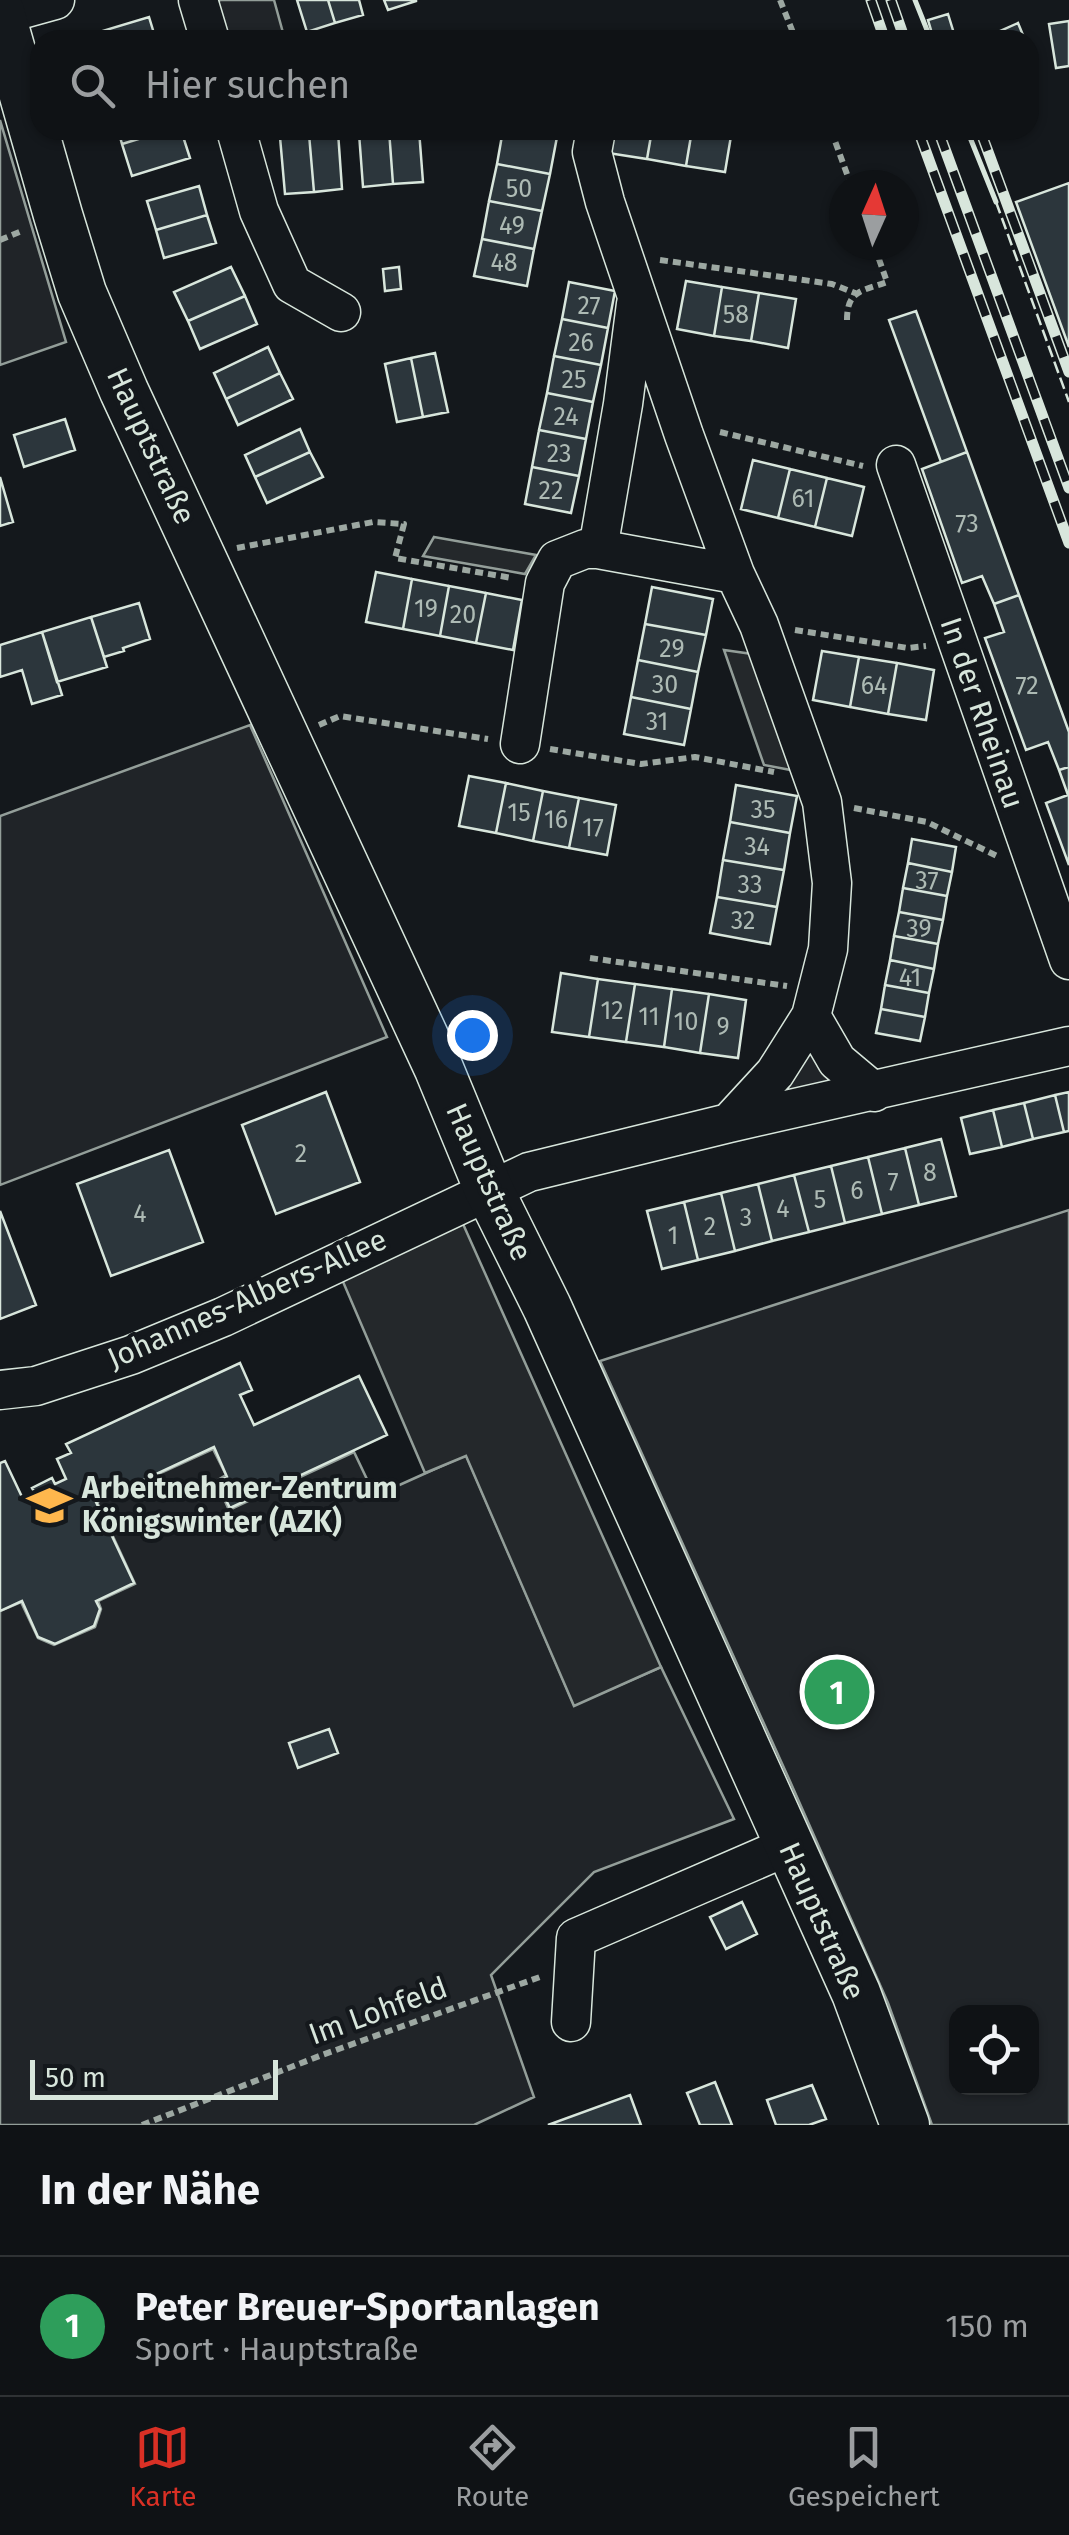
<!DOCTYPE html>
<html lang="de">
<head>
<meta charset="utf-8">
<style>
	:root { --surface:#0f1215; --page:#1d2022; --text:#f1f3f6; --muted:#9b9ea0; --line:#2f3234; --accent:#d93025 }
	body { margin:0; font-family:"Fira Sans",sans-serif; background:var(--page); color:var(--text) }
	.controls { position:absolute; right:30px; bottom:30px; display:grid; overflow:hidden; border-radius:20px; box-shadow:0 2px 8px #0004 }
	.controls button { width:90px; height:90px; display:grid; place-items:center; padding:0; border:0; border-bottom:2px solid var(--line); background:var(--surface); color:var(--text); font:50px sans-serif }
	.compass { position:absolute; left:829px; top:170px; width:90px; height:90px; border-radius:50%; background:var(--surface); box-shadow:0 2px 8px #0004; rotate:3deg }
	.scale { position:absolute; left:30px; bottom:25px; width:248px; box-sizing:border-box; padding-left:10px; border:5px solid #d8e6dc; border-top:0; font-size:28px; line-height:35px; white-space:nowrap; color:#d8e6dc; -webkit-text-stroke:8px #14181c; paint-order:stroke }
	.you { position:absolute; left:472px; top:1035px; width:35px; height:35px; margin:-25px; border:8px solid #fff; border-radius:50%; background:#1a73e8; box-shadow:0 0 0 15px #1a73e833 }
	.badge { display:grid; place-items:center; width:65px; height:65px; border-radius:50%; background:var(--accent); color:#fff; font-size:32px; font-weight:700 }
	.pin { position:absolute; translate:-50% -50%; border:5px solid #fff; box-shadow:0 2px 10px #0006 }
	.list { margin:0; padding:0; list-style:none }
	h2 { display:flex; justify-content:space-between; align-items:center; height:130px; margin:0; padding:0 40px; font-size:42px }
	h2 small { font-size:32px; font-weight:400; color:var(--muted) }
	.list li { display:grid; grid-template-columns:65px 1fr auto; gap:30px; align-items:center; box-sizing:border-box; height:140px; padding:0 40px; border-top:2px solid var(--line) }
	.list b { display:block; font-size:38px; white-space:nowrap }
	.list p { margin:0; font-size:32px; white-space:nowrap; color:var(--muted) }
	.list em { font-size:32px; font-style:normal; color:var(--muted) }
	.icon { flex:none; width:55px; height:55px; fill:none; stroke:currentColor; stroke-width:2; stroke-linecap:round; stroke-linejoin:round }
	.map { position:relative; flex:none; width:1069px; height:2125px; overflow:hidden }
	.search { position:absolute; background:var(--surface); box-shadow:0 2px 8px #0004; left:30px; right:30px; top:30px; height:110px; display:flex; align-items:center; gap:25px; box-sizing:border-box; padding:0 35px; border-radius:30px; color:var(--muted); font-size:38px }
	.sheet { height:270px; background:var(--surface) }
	nav { display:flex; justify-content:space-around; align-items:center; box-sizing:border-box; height:140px; border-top:2px solid var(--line); background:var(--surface); font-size:28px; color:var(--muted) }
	nav a { display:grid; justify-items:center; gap:5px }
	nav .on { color:var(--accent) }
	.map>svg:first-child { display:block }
</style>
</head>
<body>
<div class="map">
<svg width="1069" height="2125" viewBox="0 0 1069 2125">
	<rect width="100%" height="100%" fill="#14181c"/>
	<path fill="#202428" stroke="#939e99" stroke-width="2.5" fill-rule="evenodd" d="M220,0H274L285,40H227L216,4Z
		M0,120L66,342L0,365Z
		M250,725L387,1037L0,1185V816Z
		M807,1044L848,1089L766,1104Z
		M1069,1210V2125H932L888,2003L789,1779L600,1361ZM956,2012H1032V2088H956Z
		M213,1449L226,1475L216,1481L229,1510L354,1452L375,1496L466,1455L574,1705L661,1667L734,1819L594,1872L491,1975L534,2097L474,2125H0V1611L21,1602L38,1638L54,1645L95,1627L101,1609L98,1601L135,1584L97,1502Z"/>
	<path fill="#24282b" stroke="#939e99" stroke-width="2.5" d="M434,537L536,555L525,574L423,556Z
		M724,650L752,654L796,771L764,765Z
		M459,1215L661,1667L574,1706L466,1456L425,1473L338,1270Z"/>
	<path fill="#2c363c" stroke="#d8e6dc" stroke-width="2.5" d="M297,0H328L335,23L307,32Z
		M328,0H359L363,15L335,23Z
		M384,0H416V1L388,10Z
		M948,14L956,40H934L928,20Z
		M149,17L156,40H90L89,35Z
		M1069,21V66L1056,68L1049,24Z
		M1018,23L1025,40H980Z
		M118,130H168L122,144Z
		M168,130H181L190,158L132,176L122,144Z
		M389,130L393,184L363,187L359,133Z
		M389,130H419L423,182L393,184Z
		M503,130H520L557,137L550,174L497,164Z
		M520,130H558L557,137Z
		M612,130H652L647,159L608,153Z
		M652,130H692L686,166L647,159Z
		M692,130H732L725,172L686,166Z
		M338,132L342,189L314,192L309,134Z
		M309,134L314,192L285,194L280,137Z
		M497,164L550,174L542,211L489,201Z
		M1069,183V347L1016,202Z
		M199,186L207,215L156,230L147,201Z
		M489,201L542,211L534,249L482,239Z
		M207,215L216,243L164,258L156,230Z
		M482,239L534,249L527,286L474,276Z
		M231,267L245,296L188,321L174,292Z
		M399,267L401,289L385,291L383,269Z
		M686,281L722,287L714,336L677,329Z
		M569,282L615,291L608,328L562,319Z
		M722,287L759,293L751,341L714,336Z
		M759,293L796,299L788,348L751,341Z
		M245,296L257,324L200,349L188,321Z
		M916,311L967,452L941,462L889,320Z
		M562,319L608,328L601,365L554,356Z
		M268,347L280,373L226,399L214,373Z
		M435,353L448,412L423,417L411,358Z
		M554,356L601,365L593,402L547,393Z
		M411,358L423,417L397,422L385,364Z
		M280,373L293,399L238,425L226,399Z
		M547,393L593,402L586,439L539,430Z
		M65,419L75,450L24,467L14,435Z
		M300,429L310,452L255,477L245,455Z
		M539,430L586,439L579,476L532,467Z
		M310,452L323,477L267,503L255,477Z
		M967,452L1019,595L994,604L982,576L962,583L922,469Z
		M753,460L790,469L778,518L741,509Z
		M532,467L579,476L571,513L525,504Z
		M790,469L827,478L815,527L778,518Z
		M0,477L13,522L0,526Z
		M827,478L864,487L852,536L815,527Z
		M376,572L412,579L403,629L366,622Z
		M412,579L449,586L440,636L403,629Z
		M449,586L486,593L476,643L440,636Z
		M652,587L713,599L706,635L645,624Z
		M486,593L522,600L513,650L476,643Z
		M1019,595L1069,732V767L1059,770L1048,742L1026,750L985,638L1004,632L994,604Z
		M139,603L150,639L123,648L124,651L104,657L91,617Z
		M91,617L107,667L57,682L42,632Z
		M645,624L706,635L698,672L638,660Z
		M42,632L62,695L32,704L22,670L0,677V645Z
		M822,651L859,657L850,707L813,700Z
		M859,657L897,663L888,714L850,707Z
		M638,660L698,672L691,709L631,697Z
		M897,663L934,670L926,720L888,714Z
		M631,697L691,709L684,745L624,734Z
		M1069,767V865L1046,803L1068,795L1059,770Z
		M469,776L506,783L496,833L459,826Z
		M506,783L543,791L533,841L496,833Z
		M736,785L797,796L790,833L730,822Z
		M543,791L579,798L569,848L533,841Z
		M579,798L616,805L607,855L569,848Z
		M730,822L790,833L784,870L723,860Z
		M912,839L956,847L952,872L908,863Z
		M723,860L784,870L777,907L717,897Z
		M908,863L952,872L947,896L903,888Z
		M903,888L947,896L943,920L899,912Z
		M717,897L777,907L770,944L710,933Z
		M899,912L943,920L938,944L894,936Z
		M894,936L938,944L934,969L890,960Z
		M890,960L934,969L929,993L885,985Z
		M561,973L598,979L589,1037L552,1032Z
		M598,979L635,984L626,1042L589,1037Z
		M635,984L672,989L664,1047L626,1042Z
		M885,985L929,993L925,1017L881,1009Z
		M672,989L709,994L700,1053L664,1047Z
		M709,994L746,1000L738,1058L700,1053Z
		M881,1009L925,1017L920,1041L876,1033Z
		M326,1092L360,1182L276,1214L242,1125Z
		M1069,1092V1131L1064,1132L1055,1095Z
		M1055,1095L1064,1132L1033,1139L1024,1103Z
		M1024,1103L1033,1139L1002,1147L993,1110Z
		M993,1110L1002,1147L970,1154L961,1118Z
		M941,1139L956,1196L919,1205L905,1148Z
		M905,1148L919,1205L882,1214L868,1157Z
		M169,1150L203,1242L111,1276L77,1184Z
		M868,1157L882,1214L845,1223L831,1166Z
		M831,1166L845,1223L809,1232L794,1175Z
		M794,1175L809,1232L772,1241L758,1184Z
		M758,1184L772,1241L735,1251L721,1193Z
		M721,1193L735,1251L698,1260L684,1202Z
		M684,1202L698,1260L662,1269L647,1211Z
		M0,1211L36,1305L0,1319Z
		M240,1363L252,1390L240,1395L254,1425L359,1376L387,1435L230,1508L217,1482L227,1477L214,1447L96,1502L134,1583L96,1601L100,1609L94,1626L55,1644L38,1637L22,1601L0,1611V1463L5,1461L23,1499L35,1493L32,1488L52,1478L55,1484L66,1479L57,1459L71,1453L66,1444Z
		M329,1729L338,1753L298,1768L289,1743Z
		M742,1902L757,1934L726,1949L710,1917Z
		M715,2082L732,2125H700L687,2093Z
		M812,2085L826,2119L809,2125H776L767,2100Z
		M630,2095L641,2125H548Z"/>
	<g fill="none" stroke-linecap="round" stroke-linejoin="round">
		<defs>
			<path id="minor" d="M198,0L210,40
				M1,15L55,0
				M236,130L259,211L292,284L341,312
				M596,130L592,152L605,202L684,435L735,574L759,625L822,802L832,883L828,949L811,1016L775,1073L729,1123
				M636,304L623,404L598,549L735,574
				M896,465L1069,960
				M520,744L545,583L557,560L585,549H598
				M811,1016L837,1061L874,1092
				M0,1390L36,1386L131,1355L223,1317L529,1172L729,1123L1069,1046
				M571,2022L576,1938L788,1846"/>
			<path id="major" d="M0,12L58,215L82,293L124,391L439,1069L489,1190L547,1307L856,1993L905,2125"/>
		</defs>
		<use href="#minor" stroke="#d8e6dc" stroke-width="41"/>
		<use href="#major" stroke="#d8e6dc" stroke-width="51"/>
		<path stroke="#9da8a2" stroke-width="6" stroke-dasharray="8 5" stroke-linecap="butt" d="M780,0L796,40
			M831,130L851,185
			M0,240L22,231
			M660,260L832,284L855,293
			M847,320C847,290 862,291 887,282L874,245
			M720,432L863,466
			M237,548L373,522L404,524L395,558L512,578
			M795,630L908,648L926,646
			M319,725L340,716L488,739
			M550,749L641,764L695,757L774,772
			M854,808L927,822L997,856
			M590,958L787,986
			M142,2125L322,2055L540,1977"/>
		<use href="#minor" stroke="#14181c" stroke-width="38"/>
		<use href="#major" stroke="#14181c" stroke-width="48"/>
		<defs>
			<path id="rail" d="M871,0L885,40
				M891,0L905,40
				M918,130L1069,543
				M938,130L1069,488
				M980,130L1069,372"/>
		</defs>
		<use href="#rail" stroke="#d8e6dc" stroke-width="11"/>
		<use href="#rail" stroke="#14181c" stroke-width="8" stroke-dasharray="22" stroke-linecap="butt"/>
		<path stroke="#d8e6dc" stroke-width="2.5" stroke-dasharray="12 5" stroke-linecap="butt" d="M996,202L1069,402"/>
		<path stroke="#d8e6dc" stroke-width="5" d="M915,0L931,40
			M967,130L996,202"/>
	</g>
	<defs>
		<symbol id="university-bare" viewBox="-9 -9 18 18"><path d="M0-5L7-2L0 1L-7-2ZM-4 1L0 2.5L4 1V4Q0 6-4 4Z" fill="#ffb74d" stroke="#14181c" stroke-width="2.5" paint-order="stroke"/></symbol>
	</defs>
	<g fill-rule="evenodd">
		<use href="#university-bare" x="18" y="1474" width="63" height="63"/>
	</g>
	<g text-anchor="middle" stroke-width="8" stroke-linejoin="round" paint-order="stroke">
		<g font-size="25" fill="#adbab4">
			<text x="519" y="197">50</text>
			<text x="512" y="234">49</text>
			<text x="504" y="271">48</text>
			<text x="589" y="314">27</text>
			<text x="736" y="323">58</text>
			<text x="581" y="351">26</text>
			<text x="574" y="388">25</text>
			<text x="566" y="425">24</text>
			<text x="559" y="462">23</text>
			<text x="551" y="499">22</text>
			<text x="803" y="507">61</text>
			<text x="967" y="532">73</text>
			<text x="426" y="617">19</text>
			<text x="463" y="623">20</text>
			<text x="672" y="657">29</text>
			<text x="665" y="693">30</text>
			<text x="874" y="694">64</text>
			<text x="1027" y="694">72</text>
			<text x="657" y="730">31</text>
			<text x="763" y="818">35</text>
			<text x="519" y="821">15</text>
			<text x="556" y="828">16</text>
			<text x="593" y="836">17</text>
			<text x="757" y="855">34</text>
			<text x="927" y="889">37</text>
			<text x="750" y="893">33</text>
			<text x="743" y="929">32</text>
			<text x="919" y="937">39</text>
			<text x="910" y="986">41</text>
			<text x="612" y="1019">12</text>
			<text x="649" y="1025">11</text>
			<text x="686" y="1030">10</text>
			<text x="723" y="1035">9</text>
			<text x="301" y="1162">2</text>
			<text x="930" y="1181">8</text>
			<text x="893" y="1190">7</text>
			<text x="857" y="1199">6</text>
			<text x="820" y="1208">5</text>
			<text x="783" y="1217">4</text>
			<text x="140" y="1222">4</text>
			<text x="746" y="1226">3</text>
			<text x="710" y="1235">2</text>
			<text x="673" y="1244">1</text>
		</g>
		<g font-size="30" fill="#d8e6dc" stroke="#14181c">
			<text transform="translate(151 446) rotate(65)" y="10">Hauptstraße</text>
			<text transform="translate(982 713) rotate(71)" y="10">In der Rheinau</text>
			<text transform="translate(489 1182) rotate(66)" y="10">Hauptstraße</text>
			<text transform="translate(247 1299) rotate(-24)" y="10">Johannes-Albers-Allee</text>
			<text transform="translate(822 1921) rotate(66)" y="10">Hauptstraße</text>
			<text transform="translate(378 2011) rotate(-20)" y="10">Im Lohfeld</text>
		</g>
		<g font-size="30" font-weight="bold" fill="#d8e6dc" stroke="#14181c" text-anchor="start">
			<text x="82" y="1498">Arbeitnehmer-Zentrum<tspan x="82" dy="34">Königswinter (AZK)</tspan></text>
		</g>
	</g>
</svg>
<div class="controls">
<button><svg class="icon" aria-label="locate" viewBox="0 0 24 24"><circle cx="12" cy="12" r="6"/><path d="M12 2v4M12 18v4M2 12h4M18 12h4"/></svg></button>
</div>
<svg class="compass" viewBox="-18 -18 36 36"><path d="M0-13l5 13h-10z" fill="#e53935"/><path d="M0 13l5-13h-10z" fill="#9b9ea0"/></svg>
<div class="scale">50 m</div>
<div class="you"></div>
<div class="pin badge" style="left:837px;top:1692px;background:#2e9e5b">1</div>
<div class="search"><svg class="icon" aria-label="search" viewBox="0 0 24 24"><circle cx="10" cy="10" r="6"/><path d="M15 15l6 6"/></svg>Hier suchen</div>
</div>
<section class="sheet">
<h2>In der Nähe<small></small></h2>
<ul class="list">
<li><span class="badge" style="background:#2e9e5b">1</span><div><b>Peter Breuer-Sportanlagen</b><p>Sport · Hauptstraße</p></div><em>150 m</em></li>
</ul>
</section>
<nav>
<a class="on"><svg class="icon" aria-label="map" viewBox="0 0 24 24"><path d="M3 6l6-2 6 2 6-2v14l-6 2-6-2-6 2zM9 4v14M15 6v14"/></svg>Karte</a>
<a><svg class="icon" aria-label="directions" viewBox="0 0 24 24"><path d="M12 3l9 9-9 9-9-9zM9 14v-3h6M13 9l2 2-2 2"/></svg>Route</a>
<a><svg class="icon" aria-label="saved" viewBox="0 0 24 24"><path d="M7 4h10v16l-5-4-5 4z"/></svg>Gespeichert</a>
</nav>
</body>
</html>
